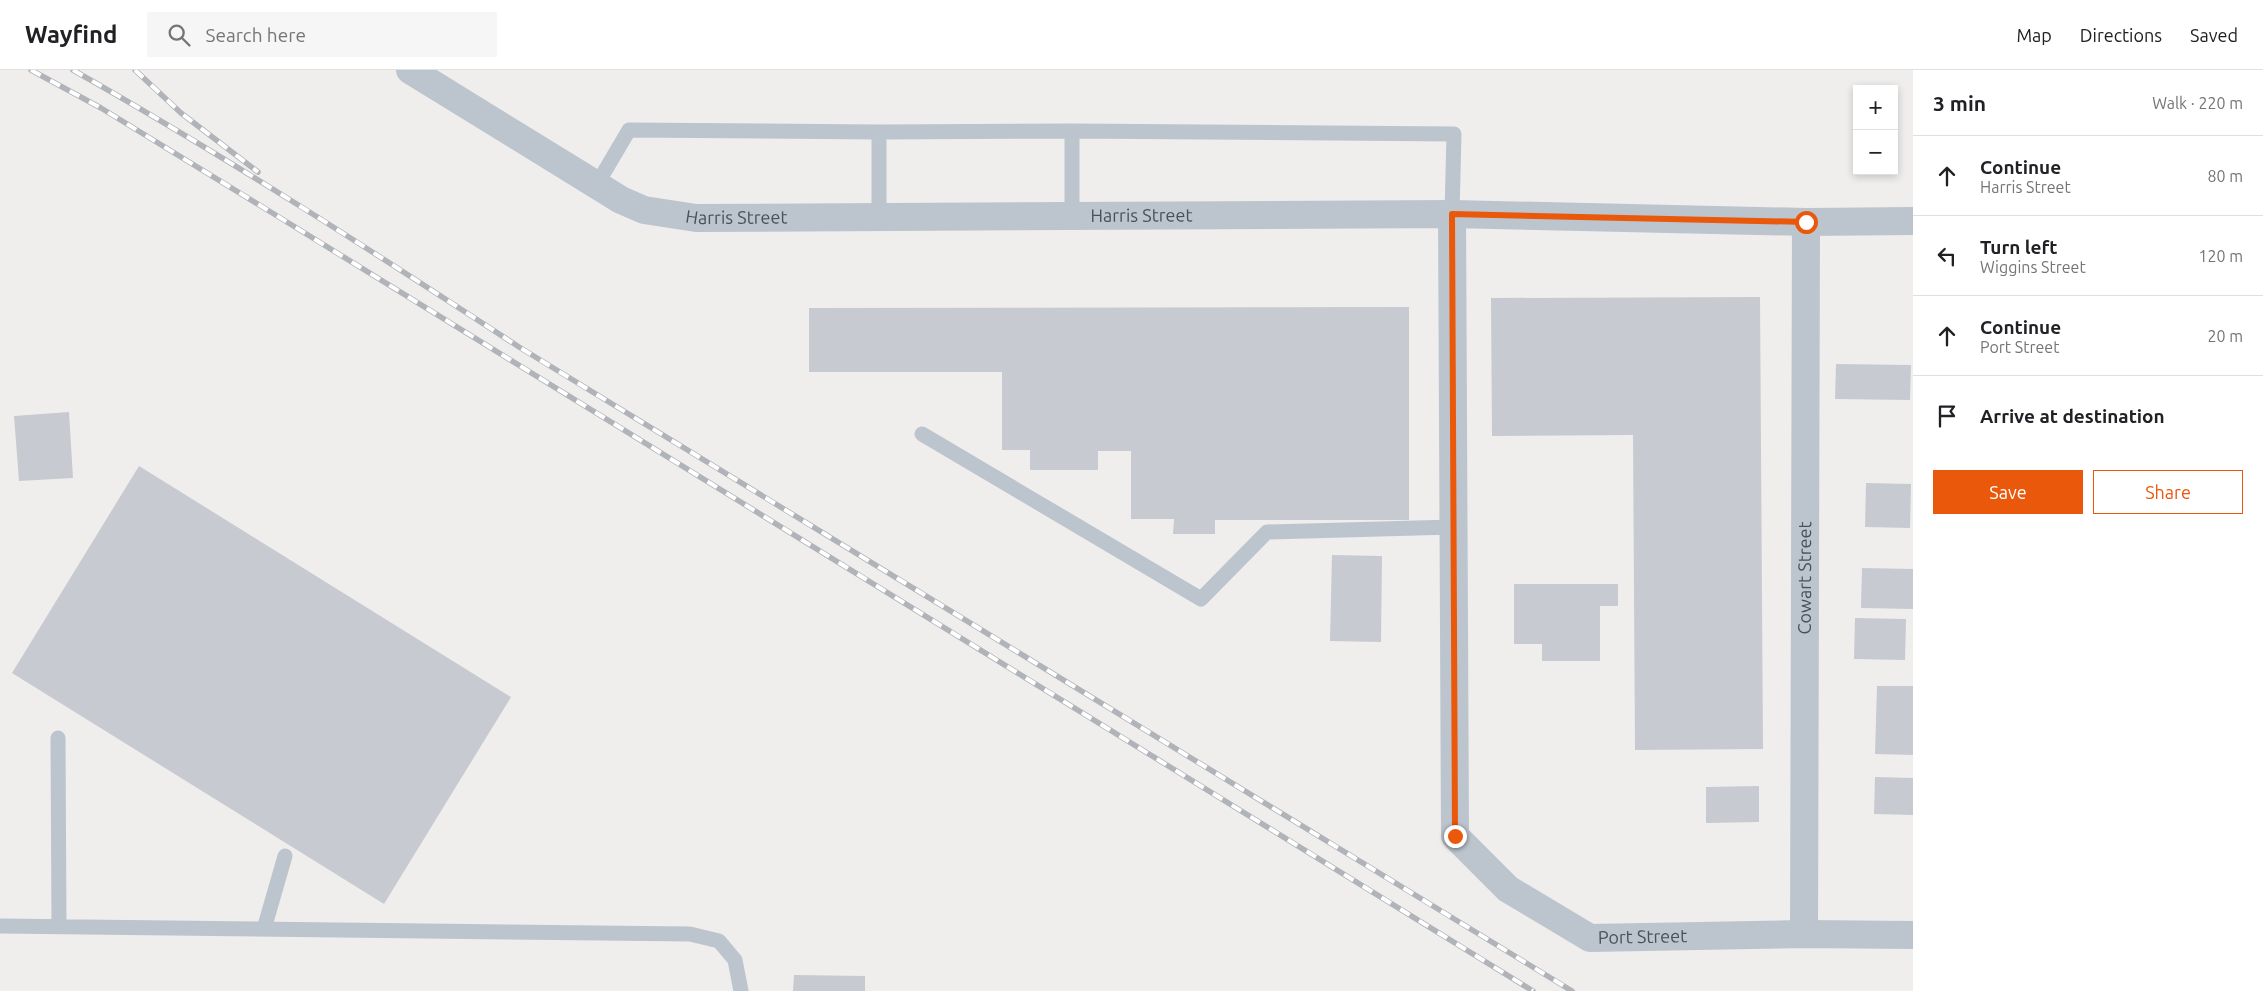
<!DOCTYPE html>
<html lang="en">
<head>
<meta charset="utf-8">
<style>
	:root { --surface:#fff; --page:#f6f6f6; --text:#202124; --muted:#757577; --line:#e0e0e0; --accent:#ea580c }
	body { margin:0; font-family:Ubuntu,sans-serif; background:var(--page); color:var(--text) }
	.controls { position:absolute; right:15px; top:15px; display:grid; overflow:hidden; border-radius:0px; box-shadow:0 2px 8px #0003 }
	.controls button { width:45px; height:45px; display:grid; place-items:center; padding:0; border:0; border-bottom:1px solid var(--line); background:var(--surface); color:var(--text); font:25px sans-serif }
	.stop { position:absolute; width:15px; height:15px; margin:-11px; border:4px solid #ea580c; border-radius:50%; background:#fff }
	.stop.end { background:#ea580c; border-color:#fff; box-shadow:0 1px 5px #0008 }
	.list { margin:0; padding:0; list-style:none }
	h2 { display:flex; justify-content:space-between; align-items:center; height:65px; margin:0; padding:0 20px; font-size:21px }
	h2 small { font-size:16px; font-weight:400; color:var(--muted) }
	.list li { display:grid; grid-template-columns:32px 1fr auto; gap:15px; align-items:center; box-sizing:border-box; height:80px; padding:0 20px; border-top:1px solid var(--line) }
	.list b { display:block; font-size:19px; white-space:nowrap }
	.list p { margin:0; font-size:16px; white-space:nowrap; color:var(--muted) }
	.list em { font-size:16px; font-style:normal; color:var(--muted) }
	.actions { display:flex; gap:10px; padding:15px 20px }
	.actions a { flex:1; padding:11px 0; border:1px solid var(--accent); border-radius:0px; text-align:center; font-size:18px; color:var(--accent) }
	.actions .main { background:var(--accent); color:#fff }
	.icon { flex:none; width:28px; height:28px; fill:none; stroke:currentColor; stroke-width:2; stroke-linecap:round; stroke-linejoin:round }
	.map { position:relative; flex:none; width:1913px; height:921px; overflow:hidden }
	header { display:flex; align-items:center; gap:30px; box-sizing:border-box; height:70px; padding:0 25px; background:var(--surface); border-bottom:1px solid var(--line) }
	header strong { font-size:24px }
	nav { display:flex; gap:28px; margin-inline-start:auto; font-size:18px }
	.search { width:350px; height:45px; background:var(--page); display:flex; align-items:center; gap:12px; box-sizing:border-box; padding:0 18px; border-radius:0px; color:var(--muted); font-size:19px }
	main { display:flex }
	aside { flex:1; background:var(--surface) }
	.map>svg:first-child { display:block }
</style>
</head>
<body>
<header>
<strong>Wayfind</strong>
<div class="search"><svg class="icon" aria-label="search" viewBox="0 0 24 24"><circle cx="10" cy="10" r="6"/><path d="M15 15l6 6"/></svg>Search here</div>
<nav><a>Map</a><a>Directions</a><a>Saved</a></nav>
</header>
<main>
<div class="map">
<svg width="1913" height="921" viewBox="0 0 1913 921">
	<rect width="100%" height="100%" fill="#f0eded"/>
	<path fill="#c7cad0" d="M1760,227L1763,679L1635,680L1633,365L1492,366L1491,228Z
		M1409,237V450H1215V464H1173L1174,449H1131V381H1098V400H1030V380H1002V302H809V238Z
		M1836,294L1911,295L1910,330L1835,329Z
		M69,342L73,408L19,411L14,346Z
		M139,396L511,627L384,834L12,603Z
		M1866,413L1911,414L1910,458L1865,457Z
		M1332,485L1382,486L1381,572L1330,571Z
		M1862,498L1913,499V539L1861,538Z
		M1514,514H1618V536H1600V591H1542V574H1514Z
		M1855,548L1906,549L1905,590L1854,589Z
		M1877,616H1913V685L1875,684Z
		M1875,707L1913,708V745L1874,744Z
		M1759,716V752L1706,753V717Z
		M794,905L865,906V921H793Z"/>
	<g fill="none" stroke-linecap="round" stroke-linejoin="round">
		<path stroke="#bcc5cd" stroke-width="15" d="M879,62L1072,61
			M596,116L629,60L879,62V147
			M1072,146V61L1454,64L1452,144
			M922,364L1201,529L1267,462L1453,457
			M58,668L59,856
			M0,856L690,864L719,871L735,890L741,921
			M264,859L285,786"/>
		<g stroke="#bcc5cd" stroke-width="28">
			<path id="s1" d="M410,0L621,130L644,140L696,148L1452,144L1806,152L1913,151"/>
			<path id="s2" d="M1452,144L1455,766L1508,819L1590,868L1804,864L1913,865"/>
			<path id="s3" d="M1804,864L1806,152"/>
		</g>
		<defs>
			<path id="rail" d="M31,0L101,38L274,144L1533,921
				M73,0C225,86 372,181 519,277L1572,921
				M135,0L181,43L258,102"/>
		</defs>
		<use href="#rail" stroke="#b0b3b8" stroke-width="5.5"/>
		<use href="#rail" stroke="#fff" stroke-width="4" stroke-dasharray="11" stroke-linecap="butt"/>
	</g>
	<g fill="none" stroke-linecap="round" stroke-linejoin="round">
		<path stroke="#ea580c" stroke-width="6" d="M1455,766L1452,144L1806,152"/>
	</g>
	<g text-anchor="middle" stroke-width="4" stroke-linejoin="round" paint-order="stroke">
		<g font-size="18" fill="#46515b" stroke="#fff">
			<text dy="6" stroke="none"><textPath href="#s1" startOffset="771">Harris Street</textPath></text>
			<text dy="6" stroke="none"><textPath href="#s1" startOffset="366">Harris Street</textPath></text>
			<text dy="6" stroke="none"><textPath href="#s3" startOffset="356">Cowart Street</textPath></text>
			<text dy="6" stroke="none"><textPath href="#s2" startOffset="845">Port Street</textPath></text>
		</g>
	</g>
</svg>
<div class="controls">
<button>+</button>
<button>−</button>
</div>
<div class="stop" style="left:1806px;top:152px"></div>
<div class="stop end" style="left:1455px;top:766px"></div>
</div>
<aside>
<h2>3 min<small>Walk · 220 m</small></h2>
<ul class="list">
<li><svg class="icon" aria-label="ahead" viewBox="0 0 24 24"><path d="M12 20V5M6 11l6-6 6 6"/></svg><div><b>Continue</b><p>Harris Street</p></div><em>80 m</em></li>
<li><svg class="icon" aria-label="left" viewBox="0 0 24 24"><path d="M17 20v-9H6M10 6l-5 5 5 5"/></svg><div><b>Turn left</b><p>Wiggins Street</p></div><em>120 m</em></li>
<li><svg class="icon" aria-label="ahead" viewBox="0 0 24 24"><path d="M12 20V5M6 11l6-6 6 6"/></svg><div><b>Continue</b><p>Port Street</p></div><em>20 m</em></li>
<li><svg class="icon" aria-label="arrive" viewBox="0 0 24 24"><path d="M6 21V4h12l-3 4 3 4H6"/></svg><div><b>Arrive at destination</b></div></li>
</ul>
<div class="actions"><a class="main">Save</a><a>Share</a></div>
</aside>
</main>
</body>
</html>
